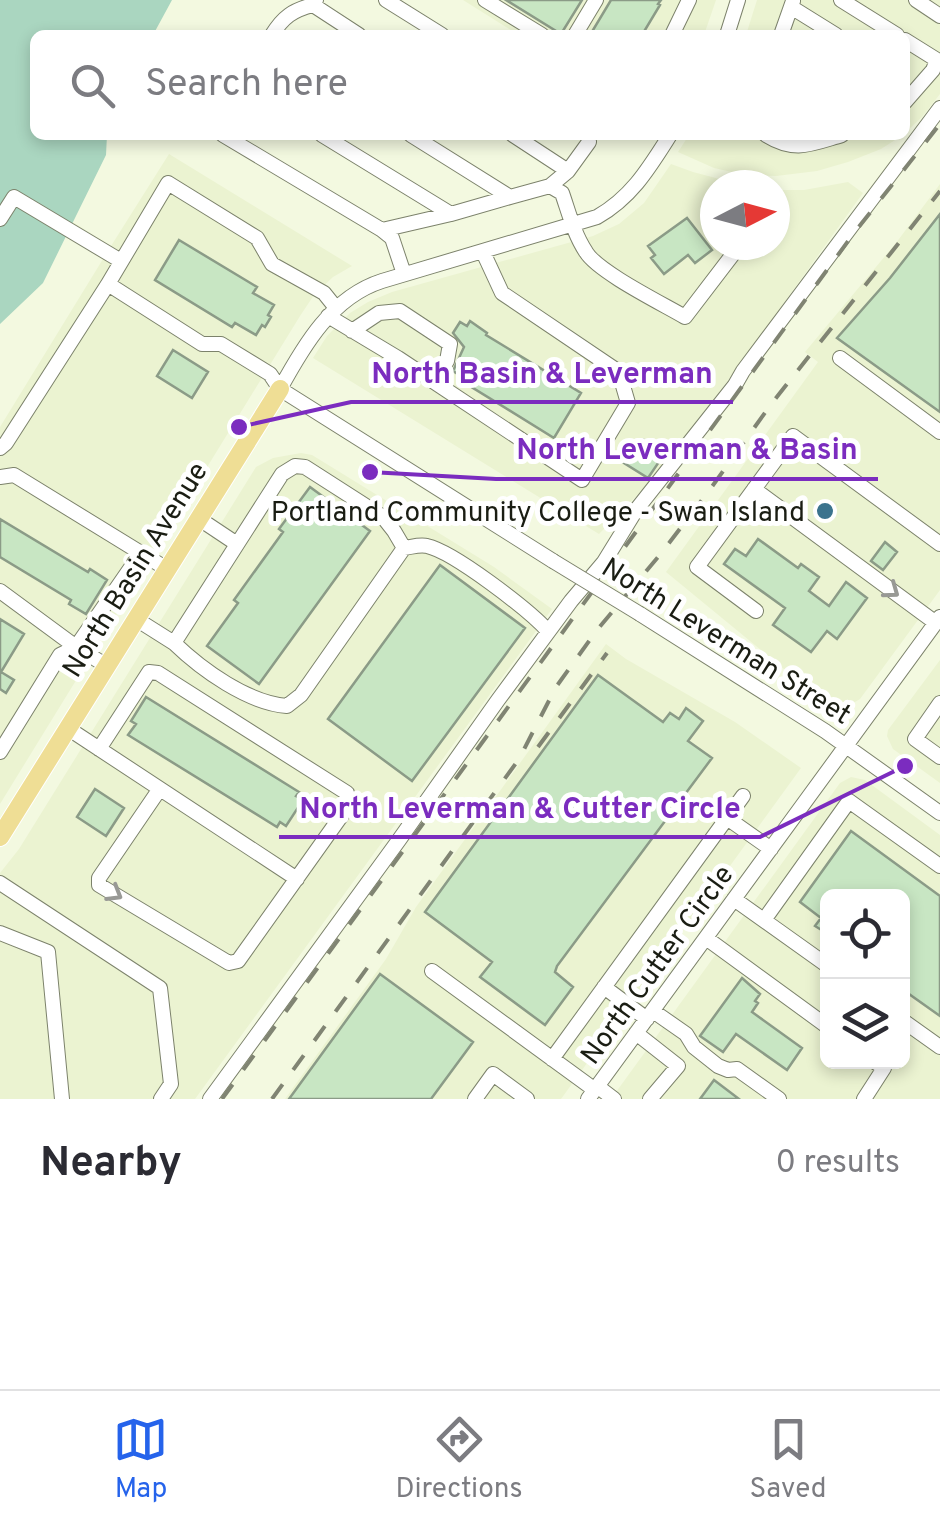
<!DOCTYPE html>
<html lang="en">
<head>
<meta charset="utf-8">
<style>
	:root { --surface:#fff; --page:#f7f7f7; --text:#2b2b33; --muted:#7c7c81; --line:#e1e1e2; --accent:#2563eb }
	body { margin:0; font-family:Overpass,sans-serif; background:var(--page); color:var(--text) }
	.controls { position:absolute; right:30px; bottom:30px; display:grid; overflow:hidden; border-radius:15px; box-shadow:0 5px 15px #0003 }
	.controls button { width:90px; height:90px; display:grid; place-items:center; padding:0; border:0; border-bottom:2px solid var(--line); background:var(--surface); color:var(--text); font:50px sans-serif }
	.compass { position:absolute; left:700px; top:170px; width:90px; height:90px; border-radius:50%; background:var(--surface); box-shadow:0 5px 15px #0003; rotate:84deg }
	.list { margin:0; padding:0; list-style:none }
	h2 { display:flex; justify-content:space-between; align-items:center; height:130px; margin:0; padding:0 40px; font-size:42px }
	h2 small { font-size:32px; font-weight:400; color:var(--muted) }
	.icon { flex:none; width:55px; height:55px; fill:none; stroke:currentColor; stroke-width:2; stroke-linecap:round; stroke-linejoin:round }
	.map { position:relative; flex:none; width:940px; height:1099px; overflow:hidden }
	.search { position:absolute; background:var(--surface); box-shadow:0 5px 15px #0003; left:30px; right:30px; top:30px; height:110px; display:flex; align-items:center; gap:25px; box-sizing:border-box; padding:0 35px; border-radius:15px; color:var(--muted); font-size:38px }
	.sheet { height:290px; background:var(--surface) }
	nav { display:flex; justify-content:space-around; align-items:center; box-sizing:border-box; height:140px; border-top:2px solid var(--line); background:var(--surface); font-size:28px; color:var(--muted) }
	nav a { display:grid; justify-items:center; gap:5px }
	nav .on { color:var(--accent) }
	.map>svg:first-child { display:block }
</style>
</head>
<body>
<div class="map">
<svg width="940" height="1099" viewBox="0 0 940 1099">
	<rect width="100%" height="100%" fill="#f3f9e0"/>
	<path fill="#ebf3d1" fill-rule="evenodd" d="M463,0H716L704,35H519Z
		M757,0H940V94L922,117L905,133V35H746Z
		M689,135H903L881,149L848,162L817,171L776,176L745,175L714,168L678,152Z
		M169,154L352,266L333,277L314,295L300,316L0,804V427L103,259L28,211L10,183L111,246Z
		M671,164L693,172L742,185H715V245H775V190H804L848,182L863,193L732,375L652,480L599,534L313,358L327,336L350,313L368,302L392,292L593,236L619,224L644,203Z
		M940,184V590L860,699L850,705L839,708L829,706L666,572L818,362L805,352L896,243Z
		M301,453L312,455L494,567L552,609L195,1099H0V873L19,849L256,467L273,458Z
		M606,644L626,659L735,722L801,768L561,1099H285L386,959L416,907Z
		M940,660V783L893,749L887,736L888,730Z
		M851,777L865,780L940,835V1099H611L840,783ZM828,896H902V1062H828Z"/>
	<path fill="#aad6c0" d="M0,0H172L153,35H35V135H107L106,155L43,283L0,324Z"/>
	<path fill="#c8e6c3" stroke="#8b9b87" stroke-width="2.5" d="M506,0H582L561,34Z
		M611,0H661L658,4L660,5L642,35H590Z
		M940,214V412L837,338L890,278Z
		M687,218L712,250L695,263L688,255L664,274L651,258L655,255L648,246Z
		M179,240L257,287L253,293L274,305L268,315L271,317L265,327L262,325L256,335L235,323L232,327L155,280Z
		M470,321L487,333L486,335L581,393L554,438L465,383L467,380L453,371L464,347L453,333L460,322L467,326Z
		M173,350L208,372L192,398L157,376Z
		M644,440L665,453L648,478L624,463L637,441L642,444Z
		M310,487L370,531L259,684L207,646L238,603L234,600L283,532L279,529Z
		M0,519L88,572L90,569L107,580L86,614L69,604L71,600L0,557Z
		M758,539L798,568L801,564L819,577L809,591L829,606L846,582L867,598L837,639L827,631L811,652L773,625L785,608L724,564L735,549L746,556Z
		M885,542L897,552L883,570L871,561Z
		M440,565L525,628L412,781L328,719Z
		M0,619L24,634L1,672L14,680L6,693L0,689Z
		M598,675L663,722L670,713L679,719L686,708L703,721L688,741L712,758L557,966L555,972L573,987L545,1025L480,977L492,962L425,912Z
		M146,697L299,792L296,796L303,800L286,826L280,822L277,827L128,735L136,724L131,721Z
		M95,789L124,808L106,836L77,817Z
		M851,831L940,896V1016L902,989V896H828V934L815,926L821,918L800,902Z
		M380,974L473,1042L431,1099H289Z
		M742,978L760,994L755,1001L758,1003L752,1012L802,1048L787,1070L736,1034L723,1052L700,1036Z
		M714,1080L739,1099H700Z"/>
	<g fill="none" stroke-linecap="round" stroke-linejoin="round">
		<defs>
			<path id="minor" d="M386,0L442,35
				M485,0L542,35
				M841,0L897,35
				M916,0L940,16
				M313,5L359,35
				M791,7L836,35
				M272,35C283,17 293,10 313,5L316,0
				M575,35L596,0
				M672,35L689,0
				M727,35L738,0
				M781,35L793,1
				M905,40L937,60L933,70L905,102
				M223,135L382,230L392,238L404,274
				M322,135L451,214L382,230
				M411,135L510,197L451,214
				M513,135L568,171
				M588,135L589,142L568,171L550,186L562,193C569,213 574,234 586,252C598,272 663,304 685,317L740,245
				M766,135C795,153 811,144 842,135
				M510,197L550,186
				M0,219L14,197L121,261
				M108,284L202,344H221L270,374L280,389L553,561
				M328,316L398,358L582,480L628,403L619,372L502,293L483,252
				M352,331L379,313L400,311L450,344L447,361L433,381
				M840,358L940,432
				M280,389C304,345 332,297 382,281L597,217C632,197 649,168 670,135
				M0,448L6,443L108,284L168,183L257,238L272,264L324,293L336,308
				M295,466L305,467L383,517L394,531L404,548L301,695L287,706C248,703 202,670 174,643L282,474Z
				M0,477L14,475L167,569
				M754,489L936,623
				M198,518L237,544
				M404,548C412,547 420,544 427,546C454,552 529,610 548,631
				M0,591L76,647L141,553
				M756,611L697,567L793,436L940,544
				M640,614L825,731L940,813
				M136,619L174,643
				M940,703L915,739L940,757
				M69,729L297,879
				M99,749L149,672L158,673L347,793L349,805L238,961L229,963L99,885V878L159,790
				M0,752L60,655L76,647L107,666
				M727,818L771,849
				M0,883L160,988L171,1084L161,1099
				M734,899L828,966
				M764,920L849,801L940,866
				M0,933L48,952L62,1099
				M706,938L828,1027
				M432,971L595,1090
				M604,987L647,1019
				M653,1011L686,1034L694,1047L718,1066L728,1070L737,1069L779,1099
				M902,1020L940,1047
				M636,1033L678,1066L650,1099
				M552,1059L743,796
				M597,1086L614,1099
				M210,1099L399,840L498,700L571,601L604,562L636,510L735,385L743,371L940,108
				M475,1099L493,1074L527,1099
				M588,1099L940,617
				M864,1099L884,1068L875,1062"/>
			<path id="major" d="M0,837L280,389"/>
		</defs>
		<use href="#minor" stroke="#7c826b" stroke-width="16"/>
		<use href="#major" stroke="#fff" stroke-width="20"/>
		<use href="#minor" stroke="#fff" stroke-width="14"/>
		<use href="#major" stroke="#efde95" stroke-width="18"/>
		<path stroke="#808473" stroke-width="4" stroke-dasharray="18 18" stroke-linecap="butt" d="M538,747L607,653
			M222,1099L854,233L940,124
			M272,1099L519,759L556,687L597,630L663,551L711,488L772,403L940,191"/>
		<defs>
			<path id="minor-bridge" d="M553,561L640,614"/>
		</defs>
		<use href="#minor-bridge" stroke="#7c826b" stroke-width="16" stroke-linecap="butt"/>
		<use href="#minor-bridge" stroke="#fff" stroke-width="14"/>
	</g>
	<defs><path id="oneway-chevron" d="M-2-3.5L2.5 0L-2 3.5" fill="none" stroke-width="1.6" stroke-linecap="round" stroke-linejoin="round" transform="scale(2.5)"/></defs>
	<g stroke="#989995">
		<use href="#oneway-chevron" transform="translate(892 591) rotate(36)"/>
		<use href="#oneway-chevron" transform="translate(115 894) rotate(31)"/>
	</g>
	<circle fill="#3b738d" stroke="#fff" stroke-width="4" cx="825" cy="511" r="10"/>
	<g text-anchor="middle" stroke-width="10" stroke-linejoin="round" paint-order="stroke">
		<g font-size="28" fill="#1a1d13" stroke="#fff" text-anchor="end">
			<text x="805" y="521">Portland Community College - Swan Island</text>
		</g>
		<g font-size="28" fill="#1a1d13" stroke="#fff">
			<text transform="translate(134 569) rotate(-58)" y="10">North Basin Avenue</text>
			<text transform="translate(727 640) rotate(32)" y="10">North Leverman Street</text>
			<text transform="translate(656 964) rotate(-54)" y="10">North Cutter Circle</text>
		</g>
	</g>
	<path fill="none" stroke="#7b2cbf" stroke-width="4" d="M239 427L351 402H733M370 472L496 479H878M905 766L760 837H279"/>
	<g fill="#7b2cbf" stroke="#fff" stroke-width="4">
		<circle cx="239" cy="427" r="10"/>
		<circle cx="370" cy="472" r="10"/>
		<circle cx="905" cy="766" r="10"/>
	</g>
	<g font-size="30" text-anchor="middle" font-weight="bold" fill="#7b2cbf" stroke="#fff" stroke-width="10" stroke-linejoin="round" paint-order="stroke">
		<text x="542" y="383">North Basin &amp; Leverman</text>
		<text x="687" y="459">North Leverman &amp; Basin</text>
		<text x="520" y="818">North Leverman &amp; Cutter Circle</text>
	</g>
</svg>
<div class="controls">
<button><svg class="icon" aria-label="locate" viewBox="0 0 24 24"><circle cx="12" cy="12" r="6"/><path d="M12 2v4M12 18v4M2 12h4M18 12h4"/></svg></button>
<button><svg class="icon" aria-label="layers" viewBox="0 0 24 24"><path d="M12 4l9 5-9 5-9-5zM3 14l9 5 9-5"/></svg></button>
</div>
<svg class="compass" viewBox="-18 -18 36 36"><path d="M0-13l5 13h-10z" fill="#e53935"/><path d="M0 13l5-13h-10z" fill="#7c7c81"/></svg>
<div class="search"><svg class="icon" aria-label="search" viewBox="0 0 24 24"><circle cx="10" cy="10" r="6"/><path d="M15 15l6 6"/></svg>Search here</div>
</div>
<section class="sheet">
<h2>Nearby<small>0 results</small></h2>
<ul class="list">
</ul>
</section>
<nav>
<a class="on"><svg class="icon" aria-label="map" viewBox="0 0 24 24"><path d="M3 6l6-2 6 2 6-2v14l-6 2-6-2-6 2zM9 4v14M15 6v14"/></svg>Map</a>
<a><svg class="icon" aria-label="directions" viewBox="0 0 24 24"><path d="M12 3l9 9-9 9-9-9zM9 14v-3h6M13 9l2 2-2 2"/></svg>Directions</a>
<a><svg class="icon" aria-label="saved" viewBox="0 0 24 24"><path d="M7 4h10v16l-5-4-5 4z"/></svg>Saved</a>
</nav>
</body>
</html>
